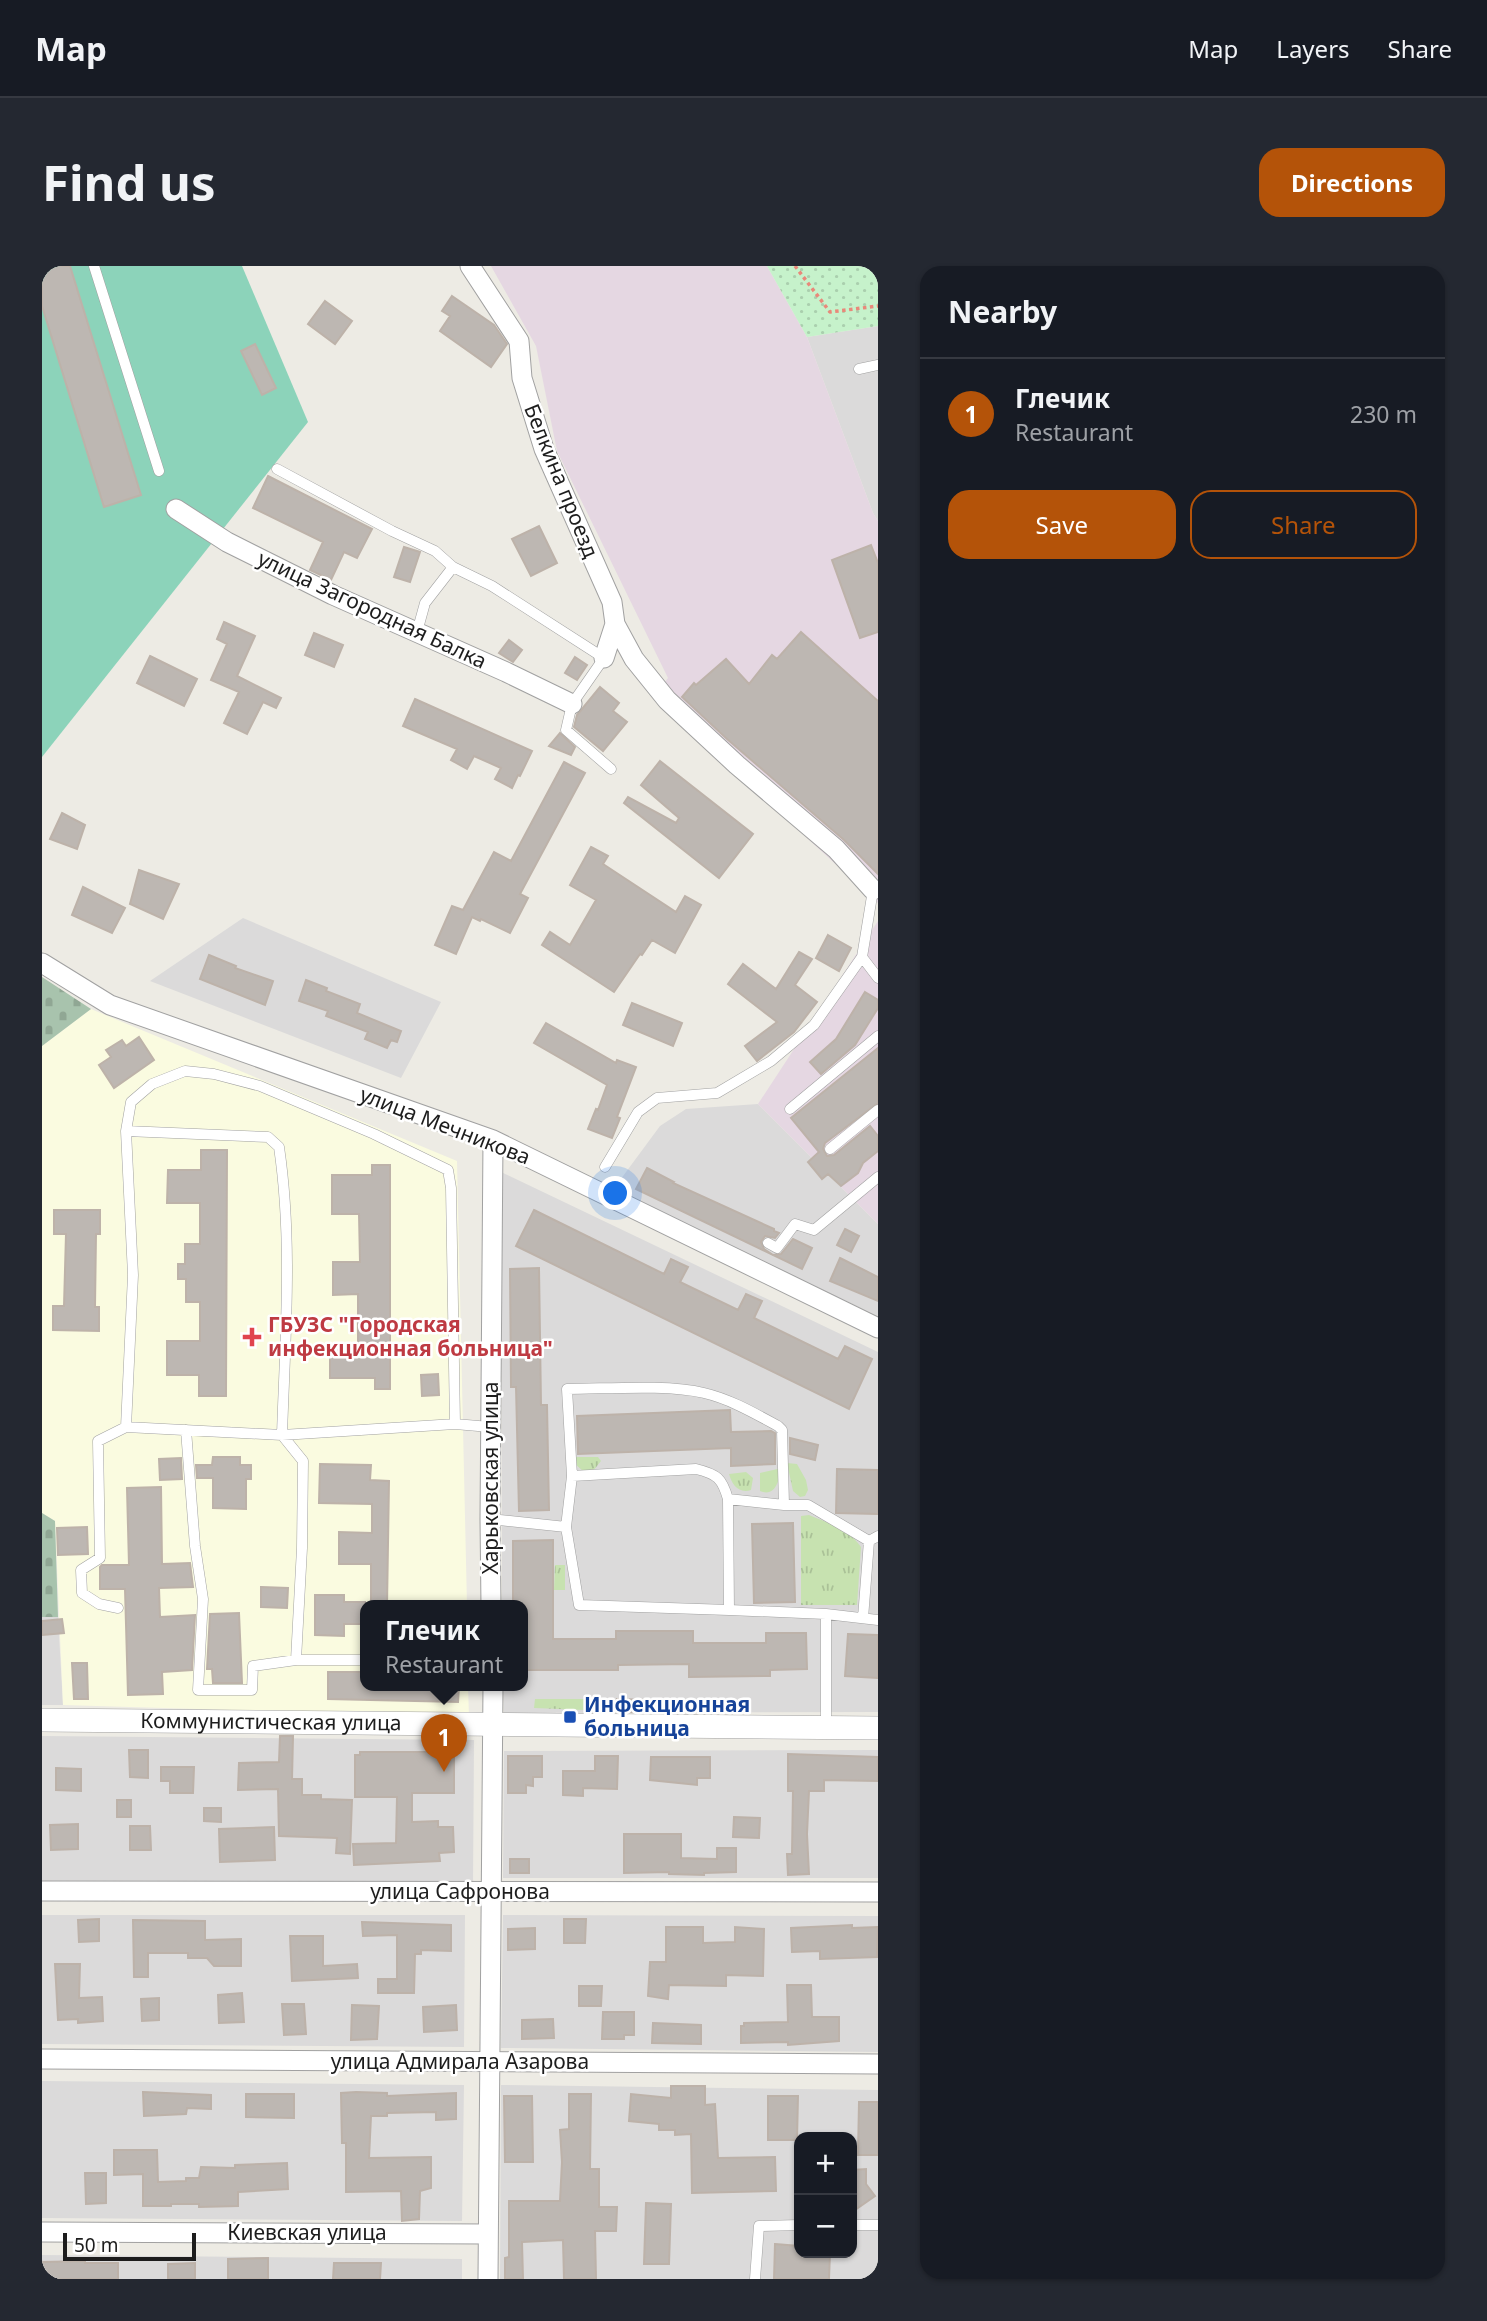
<!DOCTYPE html>
<html lang="en">
<head>
<meta charset="utf-8">
<style>
	:root { --surface:#171b24; --page:#242831; --text:#f1f3f6; --muted:#9ea1a6; --line:#363941; --accent:#b45309 }
	body { margin:0; font-family:"Noto Sans",sans-serif; background:var(--page); color:var(--text) }
	.controls { position:absolute; right:21px; bottom:21px; display:grid; overflow:hidden; border-radius:14px; box-shadow:0 2px 5px #0004 }
	.controls button { width:63px; height:63px; display:grid; place-items:center; padding:0; border:0; border-bottom:2px solid var(--line); background:var(--surface); color:var(--text); font:35px sans-serif }
	.scale { position:absolute; left:21px; bottom:18px; width:133px; box-sizing:border-box; padding-left:7px; border:4px solid #1d1d1d; border-top:0; font-size:19px; line-height:24px; white-space:nowrap; color:#1d1d1d; -webkit-text-stroke:5px #fff; paint-order:stroke }
	.you { position:absolute; left:574px; top:928px; width:24px; height:24px; margin:-18px; border:5px solid #fff; border-radius:50%; background:#1a73e8; box-shadow:0 0 0 10px #1a73e833 }
	.badge { display:grid; place-items:center; width:46px; height:46px; border-radius:50%; background:var(--accent); color:#fff; font-size:23px; font-weight:700 }
	.pin { position:absolute; translate:-50% -58px; filter:drop-shadow(0 2px 4px #0008) }
	.pin::after { content:''; position:absolute; top:37px; width:24px; height:21px; background:inherit; clip-path:polygon(0 0,100% 0,50% 100%) }
	.popup { position:absolute; left:318px; top:1334px; width:168px; height:91px; box-sizing:border-box; display:grid; place-content:center; border-radius:14px; background:var(--surface); filter:drop-shadow(0 2px 5px #0005); font-size:23px; white-space:nowrap; color:var(--muted) }
	.popup b { font-size:26px; color:var(--text) }
	.popup::after { content:''; position:absolute; left:50%; top:100%; margin-left:-14px; border:14px solid transparent; border-top-color:var(--surface) }
	.list { margin:0; padding:0; list-style:none }
	h2 { display:flex; justify-content:space-between; align-items:center; height:91px; margin:0; padding:0 28px; font-size:30px }
	h2 small { font-size:23px; font-weight:400; color:var(--muted) }
	.list li { display:grid; grid-template-columns:46px 1fr auto; gap:21px; align-items:center; box-sizing:border-box; height:112px; padding:0 28px; border-top:2px solid var(--line) }
	.list b { display:block; font-size:26px; white-space:nowrap }
	.list p { margin:0; font-size:23px; white-space:nowrap; color:var(--muted) }
	.list em { font-size:23px; font-style:normal; color:var(--muted) }
	.actions { display:flex; gap:14px; padding:21px 28px }
	.actions a { flex:1; padding:16px 0; border:2px solid var(--accent); border-radius:21px; text-align:center; font-size:24px; color:var(--accent) }
	.actions .main { background:var(--accent); color:#fff }
	.map { position:relative; flex:none; width:836px; height:2013px; overflow:hidden; border-radius:21px }
	header { display:flex; align-items:center; gap:42px; box-sizing:border-box; height:98px; padding:0 35px; background:var(--surface); border-bottom:2px solid var(--line) }
	header strong { font-size:33px }
	nav { display:flex; gap:38px; margin-inline-start:auto; font-size:24px }
	.intro { display:flex; align-items:center; justify-content:space-between; box-sizing:border-box; height:168px; padding:0 42px }
	h1 { margin:0; font-size:49px }
	.button { padding:18px 32px; border-radius:21px; background:var(--accent); color:#fff; font-size:24px; font-weight:700 }
	main { display:flex; gap:42px; padding:0 42px }
	aside { flex:1; background:var(--surface); border-radius:21px; box-shadow:0 2px 5px #0004 }
	.map>svg:first-child { display:block }
</style>
</head>
<body>
<header>
<strong>Map</strong>
<nav><a>Map</a><a>Layers</a><a>Share</a></nav>
</header>
<div class="intro"><h1>Find us</h1><a class="button">Directions</a></div>
<main>
<div class="map">
<svg width="836" height="2013" viewBox="0 0 836 2013">
	<defs>
		<pattern id="grass-tufts" width="24" height="20" patternUnits="userSpaceOnUse" patternTransform="scale(1.75)"><rect width="24" height="20" fill="#c7e2b0"/><path d="M3 7l-1-3M5 7V3M7 7l1-3M15 17l-1-3M17 17v-4M19 17l1-3" fill="none" stroke="#aac197"/></pattern>
		<pattern id="cemetery-stones" width="16" height="16" patternUnits="userSpaceOnUse" patternTransform="scale(1.75)"><rect width="16" height="16" fill="#a8c3ad"/><path d="M2 7V4a2 2 0 0 1 4 0v3zM10 15v-3a2 2 0 0 1 4 0v3z" fill="#90a794"/></pattern>
		<pattern id="park-dots" width="8" height="8" patternUnits="userSpaceOnUse" patternTransform="scale(1.75)"><rect width="8" height="8" fill="#c6f2cb"/><path d="M2 2h.1M6 6h.1" fill="none" stroke="#aacfae" stroke-width="1.8" stroke-linecap="round"/></pattern>
	</defs>
	<rect width="100%" height="100%" fill="#edebe4"/>
	<path fill="#dbdada" fill-rule="evenodd" d="M836,60V255L831,247L765,71Z
		M201,652L399,736L359,812L108,715Z
		M716,838L836,958V1050L570,925L618,860L644,843Z
		M459,906L836,1086V1446L462,1447L461,1420H481V1340H460Z
		M0,1351H16L21,1439H0Z
		M0,1470L432,1474L431,1620L0,1619Z
		M836,1484V1612H461L462,1485Z
		M0,1649H423L422,1781L0,1778Z
		M461,1649L836,1650V1786L459,1782Z
		M0,1815L422,1819L420,1955L0,1952Z
		M459,1819L836,1824V2013H458ZM757,1871H810V1987H757Z
		M0,1989L420,1993V2013H0Z"/>
	<path fill="#e5d7e2" d="M449,0H725L765,71L831,247L836,255V637L620,439L613,428L626,412L515,185L494,80Z
		M836,655V958L716,838Z"/>
	<path fill="#fafbe0" d="M49,743L415,895L425,1340H323V1420H426L427,1451L21,1439L13,1255L0,1247V780Z"/>
	<path fill="url(#grass-tufts)" d="M533,1191H556L559,1195L551,1205L542,1206L532,1197Z
		M745,1197L755,1198L764,1214L766,1224L763,1230L758,1231L751,1225Z
		M740,1202C737,1213 734,1232 718,1225V1207Z
		M704,1206L711,1212L709,1224C697,1228 690,1219 687,1208Z
		M767,1249C786,1257 807,1263 819,1281L815,1339H759V1250Z
		M513,1299H523V1324H512Z
		M493,1433H567V1445L492,1442Z"/>
	<path fill="url(#cemetery-stones)" d="M0,711L49,743L0,780Z
		M0,1247L13,1255L16,1351H0Z"/>
	<path fill="url(#park-dots)" d="M725,0H836V60L765,71Z"/>
	<path fill="#8cd3ba" d="M0,0H200L266,156L0,491Z"/>
	<path fill="#bdb7b2" stroke="#bdb2a9" stroke-width="2" d="M0,0H28L99,229L62,241L0,40Z
		M410,30L452,59L465,78L449,101L398,65L408,50L400,45Z
		M283,35L310,55L293,78L266,58Z
		M213,78L234,122L220,129L199,85Z
		M226,210L330,263L315,292L302,286L289,314L268,304L281,276L211,242Z
		M497,260L515,297L489,310L470,273Z
		M829,279L836,297V366L818,372L790,294Z
		M362,281L378,286L368,316L352,311Z
		M182,356L213,370L195,410L239,432L234,442L221,436L205,468L182,457L197,426L169,414L185,378L175,373Z
		M759,366L836,435V608L802,574L685,473L640,431L652,417L654,419L684,393L707,418L730,389L735,393Z
		M272,367L301,379L292,401L263,389Z
		M467,374L480,384L471,396L457,387Z
		M108,390L155,413L142,440L95,417Z
		M533,391L545,399L535,414L523,407Z
		M558,421L577,437L571,445L585,456L561,485L532,461L535,449Z
		M373,433L490,485L478,510L476,509L470,522L453,513L459,502L432,490L425,503L409,494L415,483L361,460Z
		M518,467L533,481L529,489L507,480Z
		M618,495L711,568L677,612L582,537L586,531L634,557L637,552L599,519Z
		M522,496L543,507L478,628L486,632L468,667L439,653L438,655L430,651L414,688L393,679L410,640L421,644L452,586L469,595Z
		M20,547L43,559L35,583L8,573Z
		M549,581L566,590L561,598L634,646L643,630L659,639L633,687L610,674L600,689L598,688L572,726L500,679L508,666L528,679L554,634L528,619Z
		M97,604L137,618L121,653L88,638Z
		M41,621L83,642L70,667L30,649Z
		M786,669L809,682L797,705L774,692Z
		M757,686L770,693L753,719L775,736L752,766L715,795L703,780L735,756L686,718L701,698L734,723Z
		M167,689L194,700L193,702L231,715L223,739L158,713Z
		M264,714L285,722L284,725L318,738L315,747L359,765L355,776L349,774L345,782L323,773L326,766L284,750L286,745L257,735Z
		M823,726L836,734V742L813,779L779,808L768,796L794,773Z
		M590,737L640,757L631,780L581,759Z
		M504,757L574,797L575,794L594,801L575,851L578,852L570,872L546,863L554,843L556,844L565,819L492,777Z
		M97,771L112,794L72,822L57,799L69,791L64,784L80,774L84,780Z
		M836,782V837L783,877L781,883L785,890L792,889L828,860L836,870V885L821,897L816,907L799,920L786,908L780,913L766,896L777,886L749,852Z
		M159,884H185L184,1130H157V1109H125V1075H158V1036H144V1013H136V998H143V978H158V937H125L126,904H159Z
		M330,899H348V1123H333V1112H288V1081H316V1028L291,1029V996H318L317,948H290V909H330Z
		M605,902L632,916L631,917L732,963V965L737,967L733,972L723,970L719,976L722,983L731,989L739,988L751,973L770,982L760,1003L594,923Z
		M12,944H58V968H54L53,1041H57V1065L11,1064V1040H22L24,968H12Z
		M492,944L622,1008L629,993L646,1001L638,1016L696,1044L704,1028L720,1035L712,1052L796,1093L803,1080L830,1093L807,1143L474,980Z
		M803,963L817,970L809,986L795,979Z
		M798,992L836,1011V1035L788,1015Z
		M497,1002L499,1139H505L507,1244L477,1245L474,1121H469L468,1003Z
		M396,1108L397,1129L380,1130L379,1109Z
		M688,1144L689,1166L729,1165L733,1167V1198L689,1200V1182L536,1188L535,1150Z
		M748,1172L776,1179L773,1194L748,1188Z
		M171,1191H198V1199H209V1213H204V1243L171,1242V1212H155L154,1199H170Z
		M139,1192L140,1213L118,1214L117,1193Z
		M278,1198L329,1199L328,1214L347,1215L345,1340H329V1298H297V1266L330,1267V1238L277,1237Z
		M795,1203L836,1204V1248L794,1247Z
		M119,1221L120,1298L148,1297L151,1321L117,1322L118,1351L153,1349L150,1404L120,1406L121,1428L86,1429L83,1323H58V1301L60,1299H87L85,1222Z
		M751,1257L753,1336L712,1337L710,1258Z
		M45,1261L46,1288L16,1289L15,1262Z
		M511,1274V1373H574V1365H651V1377H724V1367H764L765,1403L728,1404V1410L647,1411V1398L576,1399V1404H481V1340H471V1275Z
		M219,1321L246,1322L245,1342L219,1341Z
		M273,1329H302V1336H323V1358H302V1370L273,1369Z
		M197,1347L200,1417H171L170,1403H165L168,1348Z
		M20,1353L22,1367L0,1369V1355Z
		M806,1368L836,1369V1412L803,1410Z
		M30,1397H45L46,1433H32Z
		M286,1406H323V1420H417L416,1436L286,1433Z
		M575,1433L608,1434V1446H575Z
		M238,1470H251L250,1513H260V1529H279V1533L310,1534L308,1588L294,1587L295,1572L237,1570L236,1523L196,1524L197,1497L237,1496Z
		M87,1484H106V1512L88,1511Z
		M318,1486H412V1527H370V1556L396,1555V1561H411L412,1586L397,1587L398,1595L312,1599L311,1578L354,1577L355,1531H313V1489H318Z
		M746,1488L836,1491V1515L782,1514V1525H767L765,1568L767,1608L746,1609L745,1588H750L751,1525H746Z
		M466,1490H500V1511H491V1520L484,1519V1527H466Z
		M553,1490H576L575,1523L541,1522V1530L521,1529V1505H553Z
		M609,1491H668V1512H655V1519L608,1514Z
		M119,1501H152L151,1527H128V1515H119Z
		M14,1502L39,1503V1525L14,1524Z
		M75,1534H89V1551H75Z
		M162,1542H179V1556L162,1555Z
		M692,1551L718,1552L717,1572L691,1571Z
		M36,1558V1583L9,1584L8,1559Z
		M88,1560H108L109,1584H88Z
		M232,1561L233,1594L178,1596L177,1563Z
		M582,1568H639V1592L675,1593V1582H694V1606L662,1607V1609L627,1608V1606L582,1607Z
		M468,1593H487V1607H468Z
		M57,1653V1675L37,1676L36,1654Z
		M522,1653H544L543,1677H522Z
		M91,1654L163,1655V1674L199,1673V1700H172L165,1692H146V1687H106V1711H92Z
		M320,1656L409,1659V1685L379,1684V1688H373L372,1727H336V1713H355V1669L321,1670Z
		M810,1659V1662L836,1661L835,1691L778,1693V1685L750,1686L749,1662Z
		M624,1661H661V1677L693,1676V1661L722,1663L721,1710L684,1709V1720L627,1719L626,1733L606,1730L608,1696H624Z
		M493,1662V1683L466,1684V1663Z
		M248,1670H281V1700L315,1698L316,1712L250,1715Z
		M13,1698H38L37,1732L60,1731L61,1755L36,1757V1753L16,1754Z
		M745,1719H769L770,1751H797V1775L746,1779V1776L699,1777V1760H702V1757L746,1756Z
		M537,1720H560L559,1740H537Z
		M200,1727L202,1756L177,1757L176,1729Z
		M117,1732V1754L100,1755L99,1733Z
		M240,1738H262L264,1768L242,1769Z
		M310,1739L337,1740L335,1773L309,1774Z
		M414,1739L415,1764L382,1766L381,1741Z
		M561,1746H592V1769H582V1773H560Z
		M511,1753L512,1772L480,1773V1754Z
		M611,1757L659,1759V1778L610,1777Z
		M629,1820H663V1839L673,1838L676,1892L733,1891L734,1925L650,1927L649,1868L633,1869V1864H617V1858L587,1855L589,1828L629,1832Z
		M101,1826L169,1829V1843L145,1842L144,1848L102,1850Z
		M314,1826L345,1827V1830L414,1827V1853L394,1854V1846L345,1847V1850H329L327,1892L389,1891V1922L378,1925L377,1953L360,1955L359,1925L304,1926V1877H300L299,1827Z
		M204,1828H252V1852L204,1851Z
		M527,1828H549L548,1903H557V1941H575L574,1965H553L554,2013H522L521,1974L480,1976L481,2013H463V1992L467,1991V1935H518L520,1896L518,1864L527,1863Z
		M462,1830H490L491,1896H463Z
		M726,1830H756L755,1874H726Z
		M817,1836H836V1889H816Z
		M72,1884H115L116,1916L144,1915V1912H157L159,1901L193,1902V1899L245,1897L246,1923L196,1926V1940L157,1941V1938H129V1940H101V1908L72,1909Z
		M824,1903V1918L833,1930L810,1946V1904Z
		M43,1907H64V1937L44,1938Z
		M604,1937L629,1938L627,1998H602Z
		M733,1978L757,1980V1987H788L787,2013H732Z
		M226,1992V2013H186V1993Z
		M43,1995V1997H76V2013H0V1996Z
		M153,1997V2013H126V1998Z
		M292,1997H339L338,2013H291Z"/>
	<g fill="none" stroke-linecap="round" stroke-linejoin="round">
		<defs>
			<path id="service" d="M52,0L117,205
				M817,103L836,99
				M235,203L350,265L393,285L411,301L383,337L375,366
				M411,301L450,320L562,392L530,438L524,464L569,503
				M820,691L836,712
				M748,843L836,770
				M84,865L226,871L237,881C251,976 243,1074 240,1169L261,1195L260,1282L254,1394L211,1400L210,1424H156L161,1333L153,1280L144,1164
				M788,883L836,844
				M563,901L596,846L615,832L675,827L729,795L772,759L820,691L831,624L833,626
				M726,977L735,982L753,958L772,964L836,911
				M413,1158L409,922L406,904L332,868L218,820L172,808L143,805L110,818L89,836L84,865L91,1009L84,1161L240,1169L413,1158L448,1161
				M530,1210L525,1123C564,1123 625,1118 662,1127C688,1133 712,1147 736,1160L740,1164L742,1239
				M686,1233L742,1239H766L827,1275L836,1270
				M448,1253L524,1261L530,1210L654,1203C675,1208 680,1212 686,1233L687,1344L537,1339L524,1261
				M76,1342L57,1338L40,1327L39,1304L58,1292L56,1175L84,1161
				M687,1344L784,1348V1461
				M784,1348L836,1354
				M821,1352L827,1275
				M254,1394H323
				M810,1959H836
				M713,2013L717,1960L757,1959"/>
			<path id="minor" d="M428,0L477,75L480,112L502,183L570,336L573,358L562,392
				M134,243L185,276L291,329L464,406L530,438
				M573,358L592,393L625,434L695,499L794,583L831,624
				M0,697L68,739L451,874L836,1062
				M449,1340L448,1253L451,874
				M0,1625L836,1626
				M0,1793L836,1798
				M0,1966L446,1968
				M446,2013L451,1420"/>
			<g id="tertiary">
				<path id="s1" d="M0,1454L836,1462"/>
			</g>
		</defs>
		<use href="#service" stroke="#a1a1a1" stroke-width="11"/>
		<use href="#minor" stroke="#a1a1a1" stroke-width="21"/>
		<use href="#tertiary" stroke="#a1a1a1" stroke-width="24"/>
		<path stroke="#e9897a" stroke-width="3.5" stroke-dasharray="3.5 3.5" stroke-linecap="butt" d="M753,0L788,46L836,40"/>
		<use href="#service" stroke="#fff" stroke-width="10"/>
		<use href="#minor" stroke="#fff" stroke-width="19"/>
		<use href="#tertiary" stroke="#fff" stroke-width="23"/>
	</g>
	<path fill="#e0444e" stroke="#fff" stroke-width="2.5" d="M206.5 1060.5h7v7h7v7h-7v7h-7v-7h-7v-7h7z"/>
	<rect fill="#1a4fb4" stroke="#fff" stroke-width="2.5" x="521" y="1444" width="14" height="14" rx="3.5"/>
	<g text-anchor="middle" stroke-width="5" stroke-linejoin="round" paint-order="stroke">
		<g font-size="21" fill="#1d1d1d" stroke="#fff">
			<text transform="translate(519 215) rotate(68)" y="7">Белкина проезд</text>
			<text transform="translate(330 344) rotate(25)" y="7">улица Загородная Балка</text>
			<text transform="translate(403 860) rotate(21)" y="7">улица Мечникова</text>
			<text transform="translate(449 1212) rotate(-90)" y="7">Харьковская улица</text>
			<text dy="7" stroke="none"><textPath href="#s1" startOffset="229">Коммунистическая улица</textPath></text>
			<text x="418" y="1633">улица Сафронова</text>
			<text x="418" y="1803">улица Адмирала Азарова</text>
			<text x="265" y="1974">Киевская улица</text>
		</g>
		<g font-size="21" font-weight="bold" fill="#be3a42" stroke="#fff" text-anchor="start">
			<text x="226" y="1066">ГБУЗС "Городская<tspan x="226" dy="24">инфекционная больница"</tspan></text>
		</g>
		<g font-size="21" font-weight="bold" fill="#164399" stroke="#fff" text-anchor="start">
			<text x="542" y="1446">Инфекционная<tspan x="542" dy="24">больница</tspan></text>
		</g>
	</g>
</svg>
<div class="controls">
<button>+</button>
<button>−</button>
</div>
<div class="scale">50 m</div>
<div class="you"></div>
<div class="pin badge" style="left:402px;top:1506px">1</div>
<div class="popup"><b>Глечик</b>Restaurant</div>
</div>
<aside>
<h2>Nearby<small></small></h2>
<ul class="list">
<li><span class="badge">1</span><div><b>Глечик</b><p>Restaurant</p></div><em>230 m</em></li>
</ul>
<div class="actions"><a class="main">Save</a><a>Share</a></div>
</aside>
</main>
</body>
</html>
